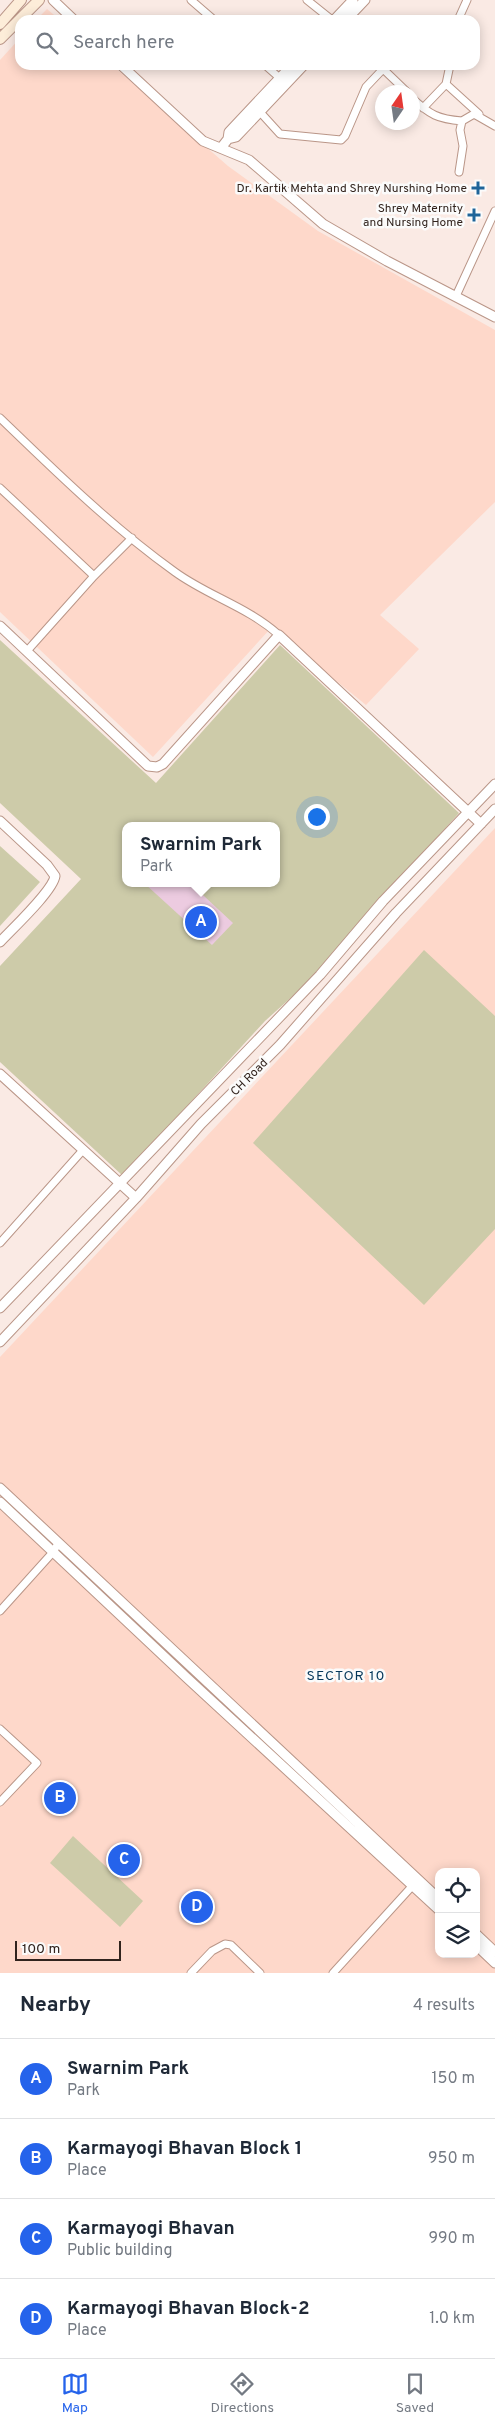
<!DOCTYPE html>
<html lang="en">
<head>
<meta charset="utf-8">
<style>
	:root { --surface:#fff; --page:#f2f2f3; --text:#1f2937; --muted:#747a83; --line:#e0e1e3; --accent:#2563eb }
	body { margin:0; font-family:Overpass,sans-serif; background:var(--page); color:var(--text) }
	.controls { position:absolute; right:15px; bottom:15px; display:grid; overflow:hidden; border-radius:10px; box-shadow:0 2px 12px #0003 }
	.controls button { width:45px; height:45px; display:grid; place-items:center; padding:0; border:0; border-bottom:1px solid var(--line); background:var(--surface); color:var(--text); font:25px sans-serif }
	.compass { position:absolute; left:375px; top:85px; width:45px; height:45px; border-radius:50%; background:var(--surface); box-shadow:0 2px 12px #0003; rotate:13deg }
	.scale { position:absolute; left:15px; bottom:12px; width:106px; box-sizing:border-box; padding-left:5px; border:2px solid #31231d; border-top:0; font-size:14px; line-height:18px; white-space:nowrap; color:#31231d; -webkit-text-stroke:4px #fbfbfb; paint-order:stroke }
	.you { position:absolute; left:316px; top:816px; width:18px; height:18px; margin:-12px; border:4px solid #fff; border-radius:50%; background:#1a73e8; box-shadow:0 0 0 8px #1a73e833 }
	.badge { display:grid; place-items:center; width:32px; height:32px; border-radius:50%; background:var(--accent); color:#fff; font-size:16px; font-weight:700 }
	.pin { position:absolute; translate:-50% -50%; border:2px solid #fff; box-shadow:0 1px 5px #0006 }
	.popup { position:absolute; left:122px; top:822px; width:158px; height:65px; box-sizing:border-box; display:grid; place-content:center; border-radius:10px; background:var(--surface); filter:drop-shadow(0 1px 4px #0005); font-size:16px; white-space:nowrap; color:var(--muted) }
	.popup b { font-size:19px; color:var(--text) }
	.popup::after { content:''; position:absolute; left:50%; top:100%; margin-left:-10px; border:10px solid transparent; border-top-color:var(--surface) }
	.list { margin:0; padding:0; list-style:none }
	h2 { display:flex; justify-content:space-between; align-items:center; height:65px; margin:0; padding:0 20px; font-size:21px }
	h2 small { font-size:16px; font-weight:400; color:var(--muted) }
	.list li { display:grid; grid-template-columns:32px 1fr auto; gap:15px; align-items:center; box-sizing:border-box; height:80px; padding:0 20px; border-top:1px solid var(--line) }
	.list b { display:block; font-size:19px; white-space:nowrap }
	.list p { margin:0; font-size:16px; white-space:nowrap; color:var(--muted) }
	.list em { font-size:16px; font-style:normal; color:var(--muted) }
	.icon { flex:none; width:28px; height:28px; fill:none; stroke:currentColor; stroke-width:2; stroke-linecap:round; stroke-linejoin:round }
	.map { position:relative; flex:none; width:495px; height:1973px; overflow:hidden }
	.search { position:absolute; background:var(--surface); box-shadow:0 2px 12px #0003; left:15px; right:15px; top:15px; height:55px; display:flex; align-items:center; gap:12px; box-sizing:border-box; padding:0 18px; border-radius:15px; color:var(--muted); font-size:19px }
	.sheet { height:385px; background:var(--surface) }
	nav { display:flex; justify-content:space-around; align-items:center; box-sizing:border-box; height:70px; border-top:1px solid var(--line); background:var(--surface); font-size:14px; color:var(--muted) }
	nav a { display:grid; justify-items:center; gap:2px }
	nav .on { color:var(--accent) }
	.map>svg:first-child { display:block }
</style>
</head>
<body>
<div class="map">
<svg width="495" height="1973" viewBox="0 0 495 1973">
	<rect width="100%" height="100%" fill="#faeae4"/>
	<path fill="#fed8ca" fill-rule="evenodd" d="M47,9L60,20H36Z
		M20,38V65H112L228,166L318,231L495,330V502L380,615L419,649L366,705L271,628L153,757L0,612V60Z
		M495,828V1973H0V1357ZM439,1872H476V1954H439Z"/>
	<path fill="#cdcba9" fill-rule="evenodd" d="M0,640L156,783L280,645L459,813L305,985L265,1021L123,1176L0,1062V966L81,879L0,803ZM126,826H276V883H126Z
		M0,846L40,882L0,926Z
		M424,950L495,1016V1229L424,1305L253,1143Z
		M73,1836L143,1901L120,1927L50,1863Z"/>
	<path fill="#eccbe0" d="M144,883H190L233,923L212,945Z"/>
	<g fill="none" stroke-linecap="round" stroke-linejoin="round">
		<defs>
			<path id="minor" d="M191,0L214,20
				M307,0L332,20
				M458,20L467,0
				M265,65L282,80
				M379,65L407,92
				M446,84L479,114
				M412,98C430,115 438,119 462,121L474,114L495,126
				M423,108L446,84L450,65
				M260,112L280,134L341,140L345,136L366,87L383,69
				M459,172L463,146L460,130L462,121
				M456,296L495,211
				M0,418C55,471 112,527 175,572C208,596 248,607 279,635
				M0,488L94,576
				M27,651L94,576L132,538
				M0,1243L83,1150
				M0,1611L54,1551L58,1543
				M0,1729L37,1763L0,1802
				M191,1973L212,1951L225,1944L231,1945L260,1973
				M333,1973L415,1883"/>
			<path id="tertiary" d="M53,0L74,20
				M334,20L353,0
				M346,20L365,0
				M121,65L203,141L249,160L323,224L387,261L495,317
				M228,139L236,137L304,65
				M221,148L228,139L229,132L292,65
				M0,626L148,766L157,767L163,764L279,635L481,824
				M0,821L47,865L55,876C53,891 12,929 0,942
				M0,1074L136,1198
				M0,1308L320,975L383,901L495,784
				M0,1342L136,1198L201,1124L280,1045L396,913L495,809
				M0,1488L439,1899
				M0,1502L187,1678L439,1910
				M476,1934L495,1952
				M476,1945L495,1963"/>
			<path id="secondary" d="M0,24L21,0
				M0,39L39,0"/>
		</defs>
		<use href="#minor" stroke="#ba9688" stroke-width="9"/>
		<use href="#tertiary" stroke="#ba9688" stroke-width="11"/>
		<use href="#secondary" stroke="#ba9688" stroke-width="12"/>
		<use href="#minor" stroke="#fff" stroke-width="7"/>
		<use href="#tertiary" stroke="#fff" stroke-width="9"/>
		<use href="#secondary" stroke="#fdedd9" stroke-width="10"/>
	</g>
	<g fill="#1f6499" stroke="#fbfbfb" stroke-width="2">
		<path d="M475.5 180.5h5v5h5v5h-5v5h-5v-5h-5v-5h5z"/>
		<path d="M471.5 207.5h5v5h5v5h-5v5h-5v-5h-5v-5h5z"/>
	</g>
	<g text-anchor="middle" stroke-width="5" stroke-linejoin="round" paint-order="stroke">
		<g font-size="12" fill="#31231d" stroke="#fbfbfb" text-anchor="end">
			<text x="467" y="192">Dr. Kartik Mehta and Shrey Nurshing Home</text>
			<text x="463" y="212">Shrey Maternity<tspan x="463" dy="14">and Nursing Home</tspan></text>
		</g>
		<g font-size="12" fill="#31231d" stroke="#fbfbfb">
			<text transform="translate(249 1077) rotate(-45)" y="4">CH Road</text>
		</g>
		<g font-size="14" letter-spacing="1" fill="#05375a" stroke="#fbfbfb">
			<text x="346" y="1680">SECTOR 10</text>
		</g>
	</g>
</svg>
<div class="controls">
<button><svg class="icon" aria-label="locate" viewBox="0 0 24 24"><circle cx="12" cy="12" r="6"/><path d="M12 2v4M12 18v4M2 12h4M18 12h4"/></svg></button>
<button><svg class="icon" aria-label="layers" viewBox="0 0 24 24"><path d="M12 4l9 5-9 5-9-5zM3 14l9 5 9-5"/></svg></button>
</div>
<svg class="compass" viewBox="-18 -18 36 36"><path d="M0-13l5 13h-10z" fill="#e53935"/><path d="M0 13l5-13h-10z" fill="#747a83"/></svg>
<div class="scale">100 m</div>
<div class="you"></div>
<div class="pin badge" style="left:201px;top:922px">A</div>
<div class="popup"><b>Swarnim Park</b>Park</div>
<div class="pin badge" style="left:60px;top:1798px">B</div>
<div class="pin badge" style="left:124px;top:1860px">C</div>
<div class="pin badge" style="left:197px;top:1907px">D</div>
<div class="search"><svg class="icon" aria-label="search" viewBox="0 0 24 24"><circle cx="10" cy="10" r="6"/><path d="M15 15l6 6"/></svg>Search here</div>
</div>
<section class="sheet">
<h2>Nearby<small>4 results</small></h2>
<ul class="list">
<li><span class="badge">A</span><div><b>Swarnim Park</b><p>Park</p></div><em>150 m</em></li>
<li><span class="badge">B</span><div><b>Karmayogi Bhavan Block 1</b><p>Place</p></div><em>950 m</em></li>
<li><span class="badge">C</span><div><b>Karmayogi Bhavan</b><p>Public building</p></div><em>990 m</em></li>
<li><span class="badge">D</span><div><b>Karmayogi Bhavan Block-2</b><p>Place</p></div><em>1.0 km</em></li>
</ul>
</section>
<nav>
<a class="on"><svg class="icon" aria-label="map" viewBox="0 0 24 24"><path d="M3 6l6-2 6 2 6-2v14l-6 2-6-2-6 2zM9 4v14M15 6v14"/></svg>Map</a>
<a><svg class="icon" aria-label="directions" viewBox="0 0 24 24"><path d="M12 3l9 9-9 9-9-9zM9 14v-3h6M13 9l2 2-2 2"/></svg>Directions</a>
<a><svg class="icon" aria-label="saved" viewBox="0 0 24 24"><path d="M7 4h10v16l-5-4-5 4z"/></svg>Saved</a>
</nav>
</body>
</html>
